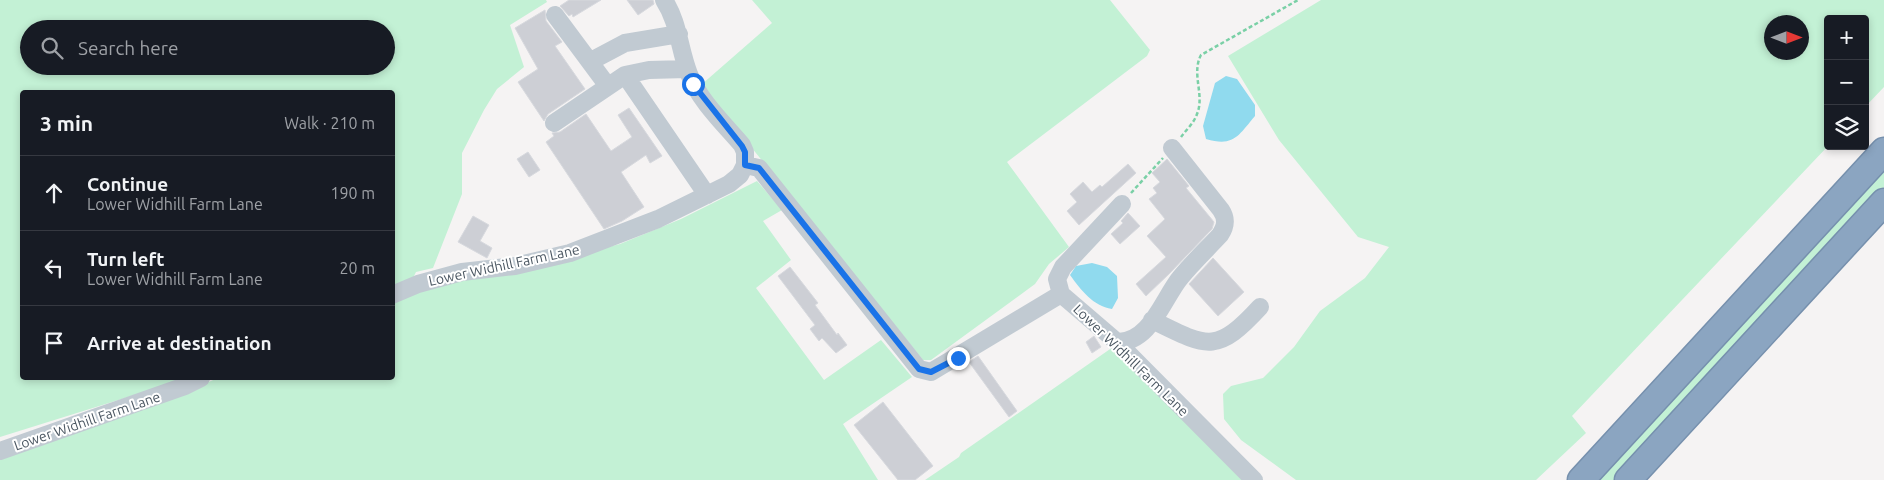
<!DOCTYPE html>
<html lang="en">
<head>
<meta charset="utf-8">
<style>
	:root { --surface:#171b24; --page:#242831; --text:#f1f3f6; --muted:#9ea1a6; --line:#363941 }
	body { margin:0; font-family:Ubuntu,sans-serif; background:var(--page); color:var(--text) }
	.controls { position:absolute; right:15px; top:15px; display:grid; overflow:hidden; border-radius:5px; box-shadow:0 2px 8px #0003 }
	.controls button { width:45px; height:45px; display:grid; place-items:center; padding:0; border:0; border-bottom:1px solid var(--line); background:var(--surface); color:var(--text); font:25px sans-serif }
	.compass { position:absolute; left:1764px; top:15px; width:45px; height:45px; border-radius:50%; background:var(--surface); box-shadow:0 2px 8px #0003; rotate:90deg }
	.stop { position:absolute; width:15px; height:15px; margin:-11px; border:4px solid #1a73e8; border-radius:50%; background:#fff }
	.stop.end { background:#1a73e8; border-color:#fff; box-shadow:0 1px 5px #0008 }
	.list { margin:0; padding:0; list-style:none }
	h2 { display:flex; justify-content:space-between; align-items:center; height:65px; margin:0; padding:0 20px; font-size:21px }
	h2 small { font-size:16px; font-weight:400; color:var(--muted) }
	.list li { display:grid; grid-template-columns:32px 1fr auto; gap:15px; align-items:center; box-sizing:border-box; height:75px; padding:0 20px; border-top:1px solid var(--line) }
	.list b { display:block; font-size:19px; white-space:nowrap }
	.list p { margin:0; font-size:16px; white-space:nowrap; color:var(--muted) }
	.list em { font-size:16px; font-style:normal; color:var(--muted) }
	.icon { flex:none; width:28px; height:28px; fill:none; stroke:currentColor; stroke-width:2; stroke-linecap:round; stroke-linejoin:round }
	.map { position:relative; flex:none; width:1884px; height:480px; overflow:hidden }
	.search { position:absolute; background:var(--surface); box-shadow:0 2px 8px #0003; left:20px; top:20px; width:375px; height:55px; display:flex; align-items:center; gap:12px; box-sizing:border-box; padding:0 18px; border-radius:28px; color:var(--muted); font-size:19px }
	.panel { position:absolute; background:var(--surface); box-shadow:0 2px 8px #0003; left:20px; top:90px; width:375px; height:290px; border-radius:5px }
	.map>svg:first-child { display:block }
</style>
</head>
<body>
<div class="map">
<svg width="1884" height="480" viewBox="0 0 1884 480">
	<rect width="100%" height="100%" fill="#f5f3f3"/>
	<path fill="#c3f1d5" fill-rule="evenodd" d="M0,0H546L547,2L510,25L524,67L497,89L484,110L462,153V194L433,268L416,272L412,280L393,289L392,92H22V378H189L0,437ZM29,29H386V66H29Z
		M752,0H1110L1150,50L1147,56L1007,162L1069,247L1049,264L1035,284L931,360H923L701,85L772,23Z
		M1321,0H1884V87L1865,107V19H1828V146L1572,416L1586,433L1536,480H1296L1241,440L1224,419L1223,394L1231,386L1263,378L1294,347L1320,311L1365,278L1389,247L1358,237L1279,140L1228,56ZM1772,22H1802V52H1772Z
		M1884,165V187L1615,480H1593Z
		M757,181L782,210L763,221L791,260L756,288L824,380L881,340L912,377L843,424L878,480H0V459L166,400L218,378H392L393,301L426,286L507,273L620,244L681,219Z
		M1113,347L1242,480H925L959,457L961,453Z"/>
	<path fill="#90daee" d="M1226,76L1237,79L1255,105V116C1238,136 1234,147 1206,139L1203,126L1215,83Z
		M1092,263L1107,267L1117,276L1118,298L1112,309C1093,306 1081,290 1070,275L1076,266Z"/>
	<path fill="#cdcfd5" stroke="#d7d9de" d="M569,0H601L573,17L572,14L569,16L560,6Z
		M627,0H653L654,4L638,15Z
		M545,10L546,21L562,42L555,46L585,89L548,114L544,121L518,82L538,69L515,28Z
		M629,108L662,156L650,163L646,155L621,172L644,207L622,221L604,229L546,142L554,136L552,133L560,132L586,114L611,151L632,137L618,115Z
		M528,152L540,170L529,177L517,159Z
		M1167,159L1189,186L1186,188L1214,222L1212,229L1170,273L1146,296L1136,284L1166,257L1147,236L1165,219L1149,199L1157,193L1153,188L1160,182L1152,173Z
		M1128,164L1136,173L1079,225L1067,211L1077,202L1070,194L1083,182L1092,192L1100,185L1102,187Z
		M1128,213L1140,226L1120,244L1111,234L1123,223L1121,221Z
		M473,216L489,225L480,241L492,248L487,258L458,242Z
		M1213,258L1244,292L1218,316L1189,284Z
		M790,267L818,303L815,305L837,335L838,333L847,345L836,353L822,338L819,341L810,329L815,325L778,276Z
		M1094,336L1101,347L1092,353L1086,342Z
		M978,356L1017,411L1009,417L969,362Z
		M883,402L933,466L915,480H898L854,425Z"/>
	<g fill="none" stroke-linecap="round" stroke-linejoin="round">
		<defs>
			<path id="highway" d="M1581,480L1884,151
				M1628,480L1884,202"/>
		</defs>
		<use href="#highway" stroke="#7690ad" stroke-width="29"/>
		<path stroke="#7ad0a6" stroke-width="2.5" stroke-dasharray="4 2.5" stroke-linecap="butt" d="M1181,137C1186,130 1194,123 1197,114C1205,95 1191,74 1201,55L1298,0
			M1131,193L1163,158"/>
		<path stroke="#c1cad2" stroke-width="18" d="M664,0C679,23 679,49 689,74C699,100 724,124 742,145L745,152V165L759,168L919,369L931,372L1061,294
			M555,15L607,85
			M591,61L625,43L679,34
			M625,75L707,195
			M554,123L625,75L649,70L687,69
			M1061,294L1117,342L1254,480
			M1061,294L1057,279L1063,267L1122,204
			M392,295L418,284L462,272L515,266L570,253L658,219L729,184L740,175L745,165
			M1152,320C1207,347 1216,355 1260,307
			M1117,342C1150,343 1163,299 1180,278C1192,263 1207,249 1220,235C1226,226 1227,219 1221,210L1172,148
			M0,451L185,386L201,378"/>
		<use href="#highway" stroke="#8ba5c1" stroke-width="26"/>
	</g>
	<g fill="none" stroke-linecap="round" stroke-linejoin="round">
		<path stroke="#1a73e8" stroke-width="6" d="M693,84L742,146L745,152V165L759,168L919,369L931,372L958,358"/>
	</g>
	<g text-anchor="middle" stroke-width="4" stroke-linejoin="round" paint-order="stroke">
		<g font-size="14" fill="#4a5661" stroke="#fff">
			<text transform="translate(504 265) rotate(-12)" y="5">Lower Widhill Farm Lane</text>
			<text transform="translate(1131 360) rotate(44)" y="5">Lower Widhill Farm Lane</text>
			<text transform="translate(87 421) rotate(-19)" y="5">Lower Widhill Farm Lane</text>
		</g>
	</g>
</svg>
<div class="controls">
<button>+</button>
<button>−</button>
<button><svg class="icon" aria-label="layers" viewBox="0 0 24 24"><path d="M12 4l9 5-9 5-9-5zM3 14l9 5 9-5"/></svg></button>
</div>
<svg class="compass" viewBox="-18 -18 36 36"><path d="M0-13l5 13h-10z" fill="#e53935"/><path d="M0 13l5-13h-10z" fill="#9ea1a6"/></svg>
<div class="stop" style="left:693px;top:84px"></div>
<div class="stop end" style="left:958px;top:358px"></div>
<div class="search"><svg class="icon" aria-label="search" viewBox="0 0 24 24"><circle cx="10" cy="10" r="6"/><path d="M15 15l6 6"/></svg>Search here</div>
<section class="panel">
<h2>3 min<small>Walk · 210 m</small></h2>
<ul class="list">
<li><svg class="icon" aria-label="ahead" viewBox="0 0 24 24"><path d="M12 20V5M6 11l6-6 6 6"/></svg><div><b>Continue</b><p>Lower Widhill Farm Lane</p></div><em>190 m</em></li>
<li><svg class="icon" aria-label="left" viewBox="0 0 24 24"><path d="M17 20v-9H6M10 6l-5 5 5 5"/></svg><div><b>Turn left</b><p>Lower Widhill Farm Lane</p></div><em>20 m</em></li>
<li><svg class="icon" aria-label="arrive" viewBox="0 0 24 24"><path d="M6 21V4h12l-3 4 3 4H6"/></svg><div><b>Arrive at destination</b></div></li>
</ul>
</section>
</div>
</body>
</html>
